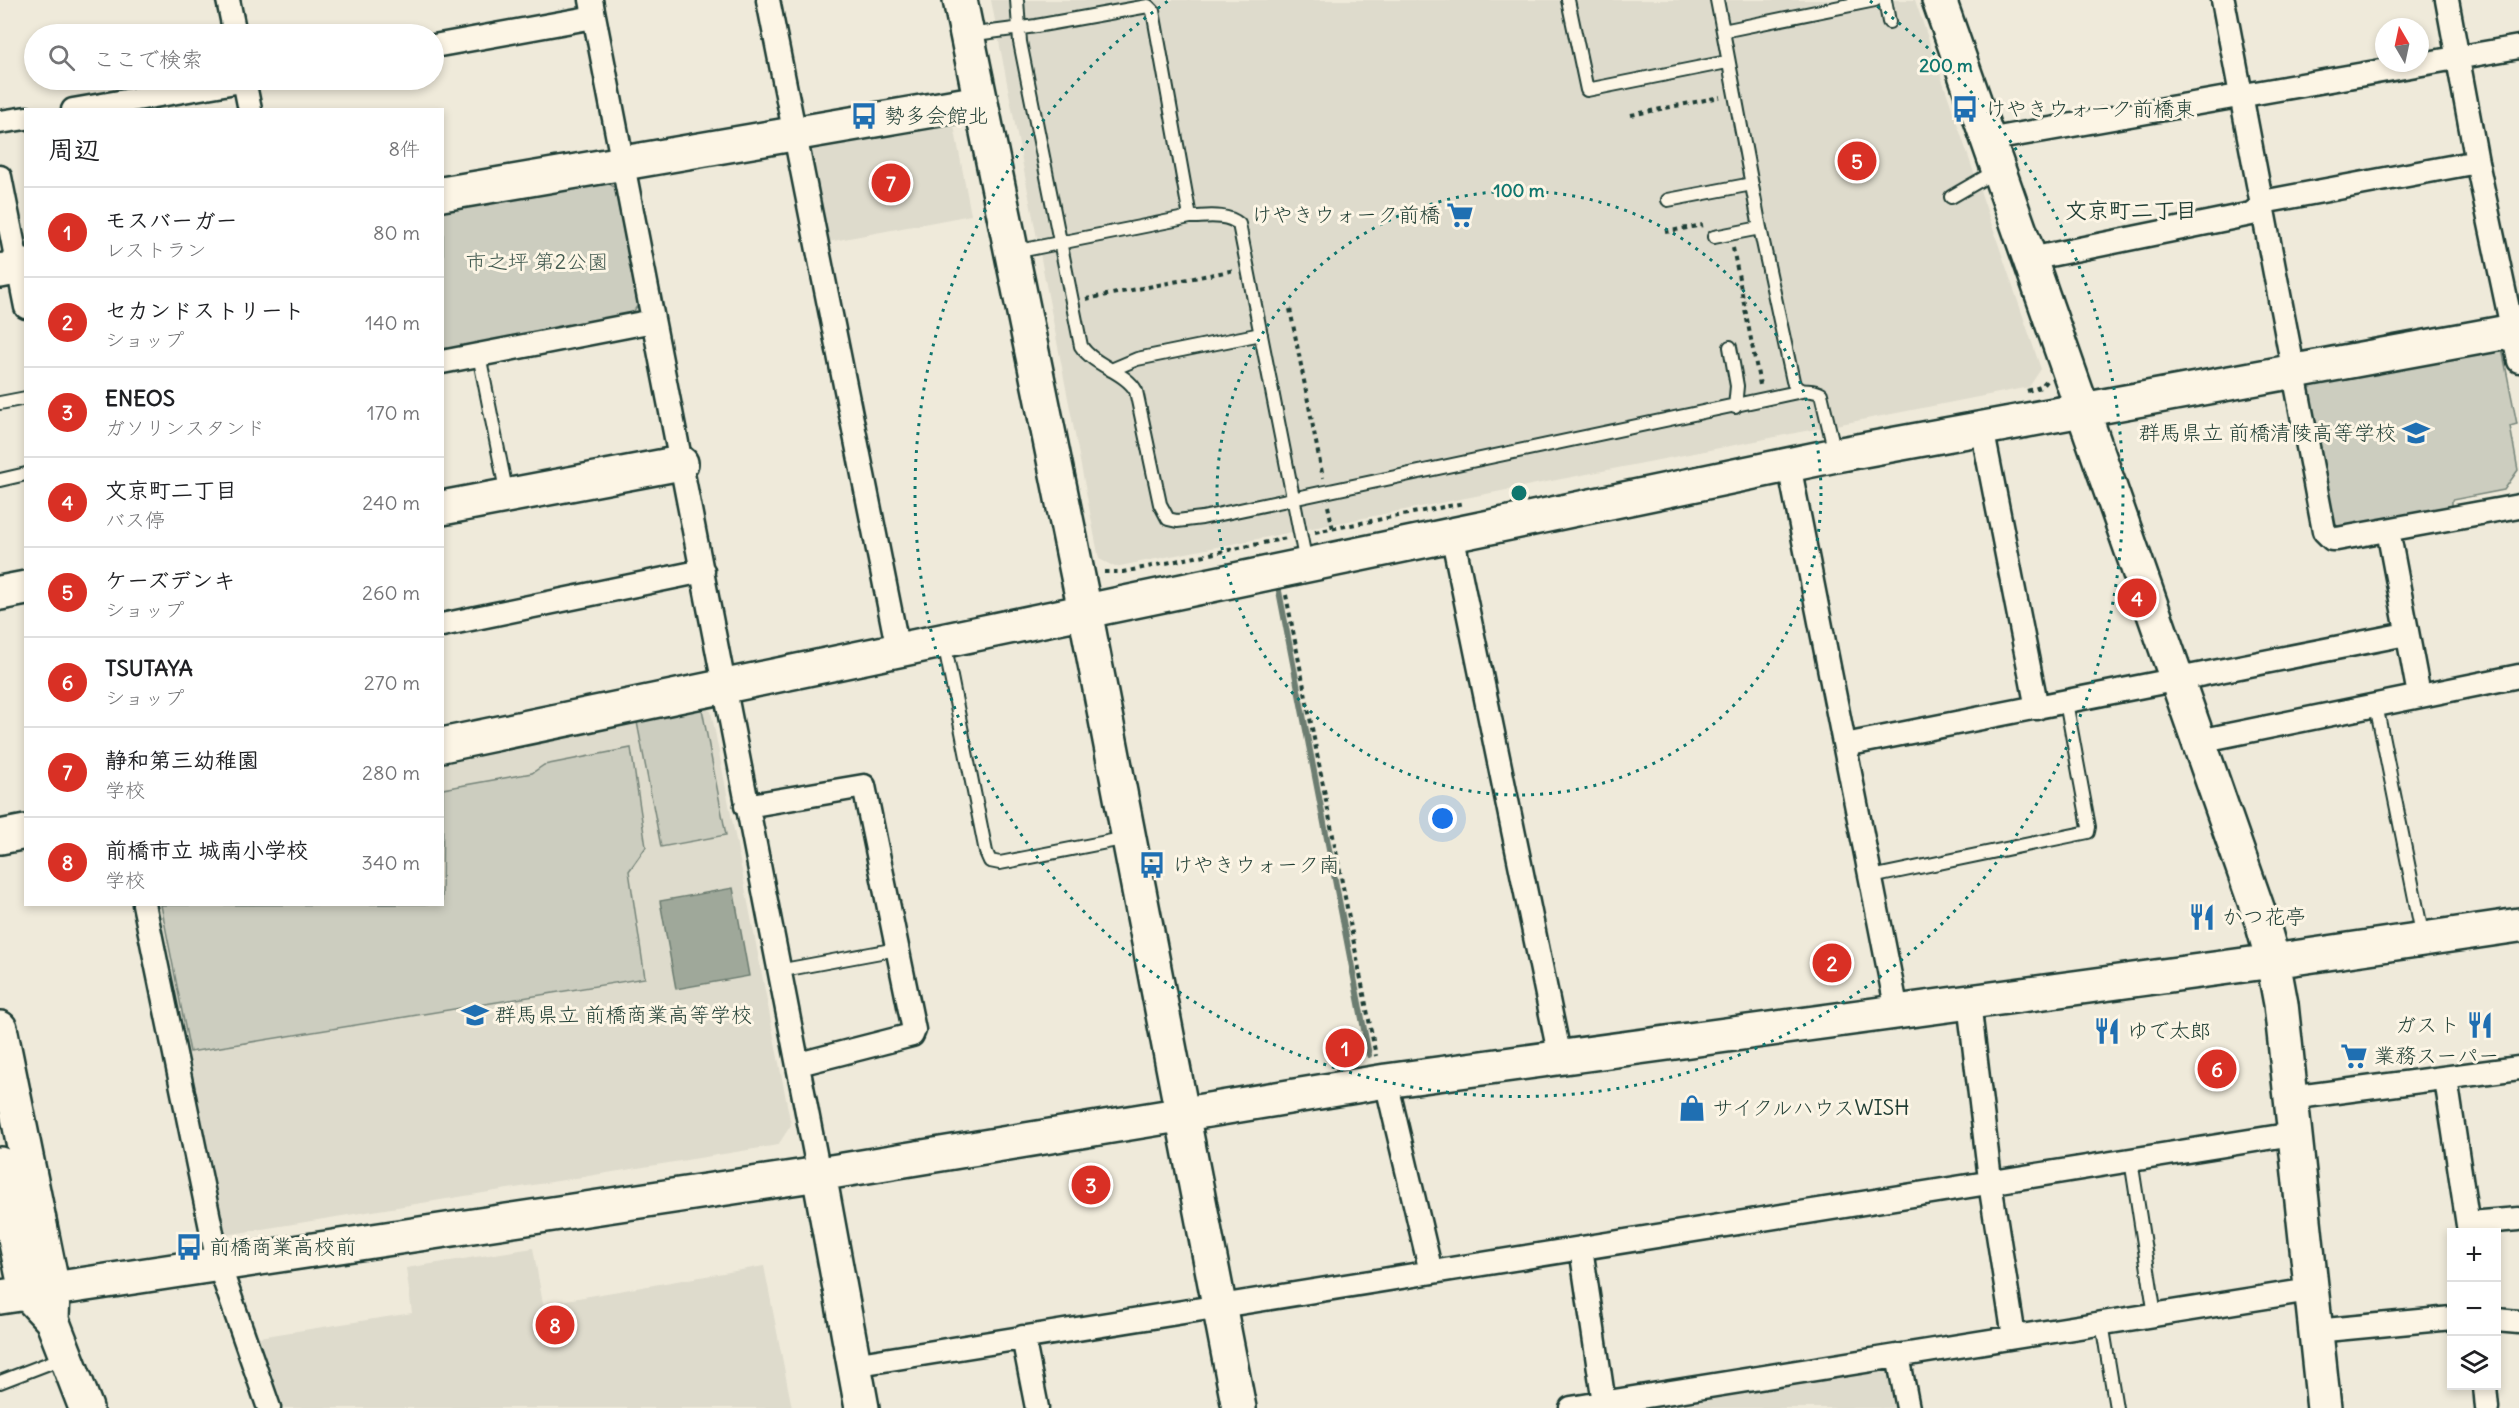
<!DOCTYPE html>
<html lang="ja">
<head>
<meta charset="utf-8">
<style>
	:root { --surface:#fff; --page:#f2f2f2; --text:#202124; --muted:#757577; --line:#e0e0e0; --accent:#d93025 }
	body { margin:0; font-family:Delius,"Klee One",sans-serif; background:var(--page); color:var(--text) }
	.controls { position:absolute; right:18px; bottom:18px; display:grid; overflow:hidden; border-radius:0px; box-shadow:0 3px 9px #0003 }
	.controls button { width:54px; height:54px; display:grid; place-items:center; padding:0; border:0; border-bottom:2px solid var(--line); background:var(--surface); color:var(--text); font:30px sans-serif }
	.compass { position:absolute; left:2375px; top:18px; width:54px; height:54px; border-radius:50%; background:var(--surface); box-shadow:0 3px 9px #0003; rotate:351deg }
	.you { position:absolute; left:1443px; top:819px; width:21px; height:21px; margin:-15px; border:4px solid #fff; border-radius:50%; background:#1a73e8; box-shadow:0 0 0 9px #1a73e833 }
	.badge { display:grid; place-items:center; width:39px; height:39px; border-radius:50%; background:var(--accent); color:#fff; font-size:20px; font-weight:700 }
	.pin { position:absolute; translate:-50% -50%; border:3px solid #fff; box-shadow:0 2px 6px #0006 }
	.list { margin:0; padding:0; list-style:none }
	h2 { display:flex; justify-content:space-between; align-items:center; height:78px; margin:0; padding:0 24px; font-size:26px }
	h2 small { font-size:20px; font-weight:400; color:var(--muted) }
	.list li { display:grid; grid-template-columns:39px 1fr auto; gap:18px; align-items:center; box-sizing:border-box; height:90px; padding:0 24px; border-top:2px solid var(--line) }
	.list b { display:block; font-size:22px; white-space:nowrap }
	.list p { margin:0; font-size:20px; white-space:nowrap; color:var(--muted) }
	.list em { font-size:20px; font-style:normal; color:var(--muted) }
	.icon { flex:none; width:33px; height:33px; fill:none; stroke:currentColor; stroke-width:2; stroke-linecap:round; stroke-linejoin:round }
	.map { position:relative; flex:none; width:2519px; height:1408px; overflow:hidden }
	.search { position:absolute; background:var(--surface); box-shadow:0 3px 9px #0003; left:24px; top:24px; width:420px; height:66px; display:flex; align-items:center; gap:15px; box-sizing:border-box; padding:0 21px; border-radius:33px; color:var(--muted); font-size:22px }
	.panel { position:absolute; background:var(--surface); box-shadow:0 3px 9px #0003; left:24px; top:108px; width:420px; height:798px; border-radius:0px }
	.map>svg:first-child { display:block }
</style>
</head>
<body>
<div class="map">
<svg width="2519" height="1408" viewBox="0 0 2519 1408">
	<rect width="100%" height="100%" fill="#efeada"/>
	<filter id="ink" filterUnits="userSpaceOnUse"><feTurbulence type="fractalNoise" baseFrequency=".0167" numOctaves="2"/><feDisplacementMap in="SourceGraphic" scale="12" xChannelSelector="R" yChannelSelector="G"/><feConvolveMatrix kernelMatrix="1 2 1 2 8 2 1 2 1" color-interpolation-filters="sRGB"/></filter>
	<g filter="url(#ink)">
		<path fill="#dedbcc" d="M991,0H1915L2041,369L2029,387L1115,567L1099,559Z
			M953,120L971,215L828,242L810,152L819,143Z
			M702,705L711,711L791,1125L778,1145L226,1235L157,905L442,904L443,759Z
			M533,1248L543,1304L764,1266L792,1408H284L259,1337L412,1313L406,1268Z
			M1881,1368L1891,1376L1898,1408H1627Z"/>
		<path fill="#cccdbf" stroke="#76857a" stroke-width="1.5" d="M604,180L615,188L638,305L631,315L443,351V208Z
			M2502,349L2517,424L2510,426L2518,470L2504,490L2452,500V508L2341,528L2332,523L2305,386Z
			M702,709L726,835L661,847L637,722Z
			M631,748L646,847L629,871L645,978L190,1052L161,905L442,904L443,789L532,773L544,765Z"/>
		<path fill="#9fa89a" stroke="#6c7d71" stroke-width="1.5" d="M733,888L749,976L676,989L660,901Z"/>
		<g fill="none" stroke-linecap="round" stroke-linejoin="round">
			<path stroke="#6c7d71" stroke-width="6" d="M1278,586L1369,1055"/>
			<defs>
				<path id="lane" d="M1017,0L1020,42L1081,346C1094,366 1126,372 1136,391L1160,504L1168,519L1177,521L1202,518L1802,391
					M1568,0L1587,90L1727,62
					M1717,0L1723,31
					M1885,0L1889,22
					M968,35L1036,26L1148,6L1153,11L1190,217
					M1951,197L1989,175L1999,173
					M1668,200L1752,184
					M1714,237L1760,228
					M1014,252L1190,217C1207,217 1226,213 1239,224L1306,563
					M1730,347L1737,386L1735,407
					M479,355L507,495
					M1111,370L1137,359L1261,334
					M0,403L26,398
					M1835,453L1821,394C1811,387 1797,396 1793,381L1760,228L1723,31L1875,0
					M0,480L26,474
					M944,642L986,852L990,861L1000,863L1127,838
					M2376,705L2423,938
					M1871,877L2088,832L2089,827L2066,702
					M778,971L897,949
					M2131,1160L2155,1315
					M2102,1323L2116,1408
					M0,1382L65,1357"/>
				<path id="street" d="M228,0L235,34
					M591,0L819,1174
					M768,0L898,650
					M2223,0L2324,531L2332,539H2337L2519,506
					M2447,0L2477,162L2519,361
					M434,46L594,17
					M244,80L250,110
					M73,110L247,80
					M0,122L26,118
					M1989,143L2004,137L2519,47
					M0,177L26,307
					M2030,259L2251,214L2268,201L2477,162
					M442,362L653,321
					M1982,428L2037,708
					M1789,465L1897,1011
					M2388,530L2419,695
					M1452,534L1560,1058
					M442,625L703,571
					M2199,741L2519,676
					M1845,745L2406,634
					M746,806L864,786L914,1030L912,1035L799,1064
					M144,904L218,1262L269,1408
					M1969,1002L1992,1196L2014,1337
					M2446,1079L2469,1232
					M1386,1081L1431,1272
					M2290,1098L2519,1068
					M2469,1223L2519,1219
					M1581,1248L1604,1403
					M2496,1320L2519,1322
					M2315,1331L2452,1318
					M1023,1337L1037,1408
					M1898,1356L1908,1408
					M853,1365L2293,1134
					M2485,1386L2487,1408
					M1571,1408L2310,1290"/>
				<path id="secondary" d="M960,0L1085,611L1239,1408
					M1939,0L2262,922L2273,961L2281,1004L2324,1408
					M442,194L980,102
					M0,271L26,266
					M442,508L681,463
					M0,593L26,588
					M442,745L1836,455L2519,330
					M0,837L26,832
					M0,1028L53,1289L52,1320
					M0,1164L26,1292L52,1320L86,1408
					M819,1174L862,1408
					M0,1297L819,1174L1386,1081L2273,961L2519,925"/>
			</defs>
			<use href="#lane" stroke="#1f3d34" stroke-width="16"/>
			<use href="#street" stroke="#1f3d34" stroke-width="27"/>
			<use href="#secondary" stroke="#1f3d34" stroke-width="38"/>
			<path stroke="#1f3d34" stroke-width="4" stroke-dasharray="4.5 4.5" stroke-linecap="butt" d="M1631,115L1720,97
				M1665,232L1703,225
				M1733,248L1760,385
				M1086,299L1235,270
				M1290,309L1323,478
				M2027,391L2041,387L2046,381
				M1328,506L1333,529
				M1315,532L1464,503
				M1104,572H1123L1287,538
				M1286,595L1376,1056"/>
			<use href="#lane" stroke="#fcf5e5" stroke-width="12"/>
			<use href="#street" stroke="#fcf5e5" stroke-width="22"/>
			<use href="#secondary" stroke="#fcf5e5" stroke-width="33"/>
		</g>
	</g>
	<g fill="none" stroke="#0f766e" stroke-width="3" stroke-dasharray="3 6">
		<circle cx="1519" cy="493" r="302"/>
		<path d="M1870 1A604 604 0 1 1 1168 1"/>
	</g>
	<defs>
		<symbol id="bus-bare" viewBox="-9 -9 18 18"><path d="M-5-6H5V4H4V6H2V4H-2V6H-4V4H-5ZM-3.5-4V0h7V-4ZM-3.5 1.2v1.5H-2V1.2ZM2 1.2v1.5H3.5V1.2Z" fill="#1f6fb2" stroke="#fcf5e5" stroke-width="2.5" paint-order="stroke"/></symbol>
		<symbol id="supermarket-bare" viewBox="-9 -9 18 18"><path d="M-6-5.5h2.5l.6 2H6L4.5 2H-2.5L-4.4-4H-6ZM-1.5 3.2a1.3 1.3 0 1 0 .1 0ZM3 3.2a1.3 1.3 0 1 0 .1 0Z" fill="#1f6fb2" stroke="#fcf5e5" stroke-width="2.5" paint-order="stroke"/></symbol>
		<symbol id="school-bare" viewBox="-9 -9 18 18"><path d="M0-5L7-2L0 1L-7-2ZM-4 1L0 2.5L4 1V4Q0 6-4 4Z" fill="#1f6fb2" stroke="#fcf5e5" stroke-width="2.5" paint-order="stroke"/></symbol>
		<symbol id="restaurant-bare" viewBox="-9 -9 18 18"><path d="M-5-6h1v4h1v-4h1v4h1v-4h1v5L-1.5 .5V6h-2V.5L-5-1ZM5-6V6H3V1.5H1.5Q1.5-4 5-6Z" fill="#1f6fb2" stroke="#fcf5e5" stroke-width="2.5" paint-order="stroke"/></symbol>
		<symbol id="shop-bare" viewBox="-9 -9 18 18"><path d="M-5-2.5h2.3a2.7 3.5 0 0 1 5.4 0H5L5.5 6h-11ZM-1.5-2.5h3a1.5 2.3 0 0 0-3 0Z" fill="#1f6fb2" stroke="#fcf5e5" stroke-width="2.5" paint-order="stroke"/></symbol>
	</defs>
	<g fill-rule="evenodd">
		<use href="#bus-bare" x="1946" y="90" width="38" height="38"/>
		<use href="#bus-bare" x="845" y="97" width="38" height="38"/>
		<use href="#supermarket-bare" x="1441" y="196" width="38" height="38"/>
		<use href="#school-bare" x="2397" y="414" width="38" height="38"/>
		<use href="#bus-bare" x="1133" y="846" width="38" height="38"/>
		<use href="#restaurant-bare" x="2183" y="898" width="38" height="38"/>
		<use href="#school-bare" x="456" y="996" width="38" height="38"/>
		<use href="#restaurant-bare" x="2461" y="1006" width="38" height="38"/>
		<use href="#restaurant-bare" x="2088" y="1012" width="38" height="38"/>
		<use href="#supermarket-bare" x="2335" y="1037" width="38" height="38"/>
		<use href="#shop-bare" x="1673" y="1089" width="38" height="38"/>
		<use href="#bus-bare" x="170" y="1228" width="38" height="38"/>
	</g>
	<g text-anchor="middle" stroke-width="6" stroke-linejoin="round" paint-order="stroke">
		<g font-size="21" fill="#1f3d34" stroke="#fcf5e5" text-anchor="start">
			<text x="1985" y="116">けやきウォーク前橋東</text>
			<text x="884" y="123">勢多会館北</text>
			<text x="1440" y="222" text-anchor="end">けやきウォーク前橋</text>
			<text x="2396" y="440" text-anchor="end">群馬県立 前橋清陵高等学校</text>
			<text x="1172" y="872">けやきウォーク南</text>
			<text x="2222" y="924">かつ花亭</text>
			<text x="495" y="1022">群馬県立 前橋商業高等学校</text>
			<text x="2460" y="1032" text-anchor="end">ガスト</text>
			<text x="2127" y="1038">ゆで太郎</text>
			<text x="2374" y="1063">業務スーパー</text>
			<text x="1712" y="1115">サイクルハウスWISH</text>
			<text x="209" y="1254">前橋商業高校前</text>
		</g>
		<g font-size="21" fill="#425a50" stroke="#fcf5e5">
			<text x="537" y="269">市之坪 第2公園</text>
		</g>
		<g font-size="22" font-weight="bold" fill="#1f3d34" stroke="#fcf5e5">
			<text x="2131" y="218">文京町二丁目</text>
		</g>
	</g>
	<circle cx="1519" cy="493" r="9" fill="#0f766e" stroke="#fcf5e5" stroke-width="3"/>
	<g font-size="18" text-anchor="middle" font-weight="bold" fill="#0f766e" stroke="#fcf5e5" stroke-width="6" stroke-linejoin="round" paint-order="stroke">
		<text x="1946" y="72">200 m</text>
		<text x="1519" y="197">100 m</text>
	</g>
</svg>
<div class="controls">
<button>+</button>
<button>−</button>
<button><svg class="icon" aria-label="layers" viewBox="0 0 24 24"><path d="M12 4l9 5-9 5-9-5zM3 14l9 5 9-5"/></svg></button>
</div>
<svg class="compass" viewBox="-18 -18 36 36"><path d="M0-13l5 13h-10z" fill="#e53935"/><path d="M0 13l5-13h-10z" fill="#757577"/></svg>
<div class="you"></div>
<div class="pin badge" style="left:1345px;top:1048px">1</div>
<div class="pin badge" style="left:1832px;top:963px">2</div>
<div class="pin badge" style="left:1091px;top:1185px">3</div>
<div class="pin badge" style="left:2137px;top:598px">4</div>
<div class="pin badge" style="left:1857px;top:161px">5</div>
<div class="pin badge" style="left:2217px;top:1069px">6</div>
<div class="pin badge" style="left:891px;top:183px">7</div>
<div class="pin badge" style="left:555px;top:1325px">8</div>
<div class="search"><svg class="icon" aria-label="search" viewBox="0 0 24 24"><circle cx="10" cy="10" r="6"/><path d="M15 15l6 6"/></svg>ここで検索</div>
<section class="panel">
<h2>周辺<small>8件</small></h2>
<ul class="list">
<li><span class="badge">1</span><div><b>モスバーガー</b><p>レストラン</p></div><em>80 m</em></li>
<li><span class="badge">2</span><div><b>セカンドストリート</b><p>ショップ</p></div><em>140 m</em></li>
<li><span class="badge">3</span><div><b>ENEOS</b><p>ガソリンスタンド</p></div><em>170 m</em></li>
<li><span class="badge">4</span><div><b>文京町二丁目</b><p>バス停</p></div><em>240 m</em></li>
<li><span class="badge">5</span><div><b>ケーズデンキ</b><p>ショップ</p></div><em>260 m</em></li>
<li><span class="badge">6</span><div><b>TSUTAYA</b><p>ショップ</p></div><em>270 m</em></li>
<li><span class="badge">7</span><div><b>静和第三幼稚園</b><p>学校</p></div><em>280 m</em></li>
<li><span class="badge">8</span><div><b>前橋市立 城南小学校</b><p>学校</p></div><em>340 m</em></li>
</ul>
</section>
</div>
</body>
</html>
